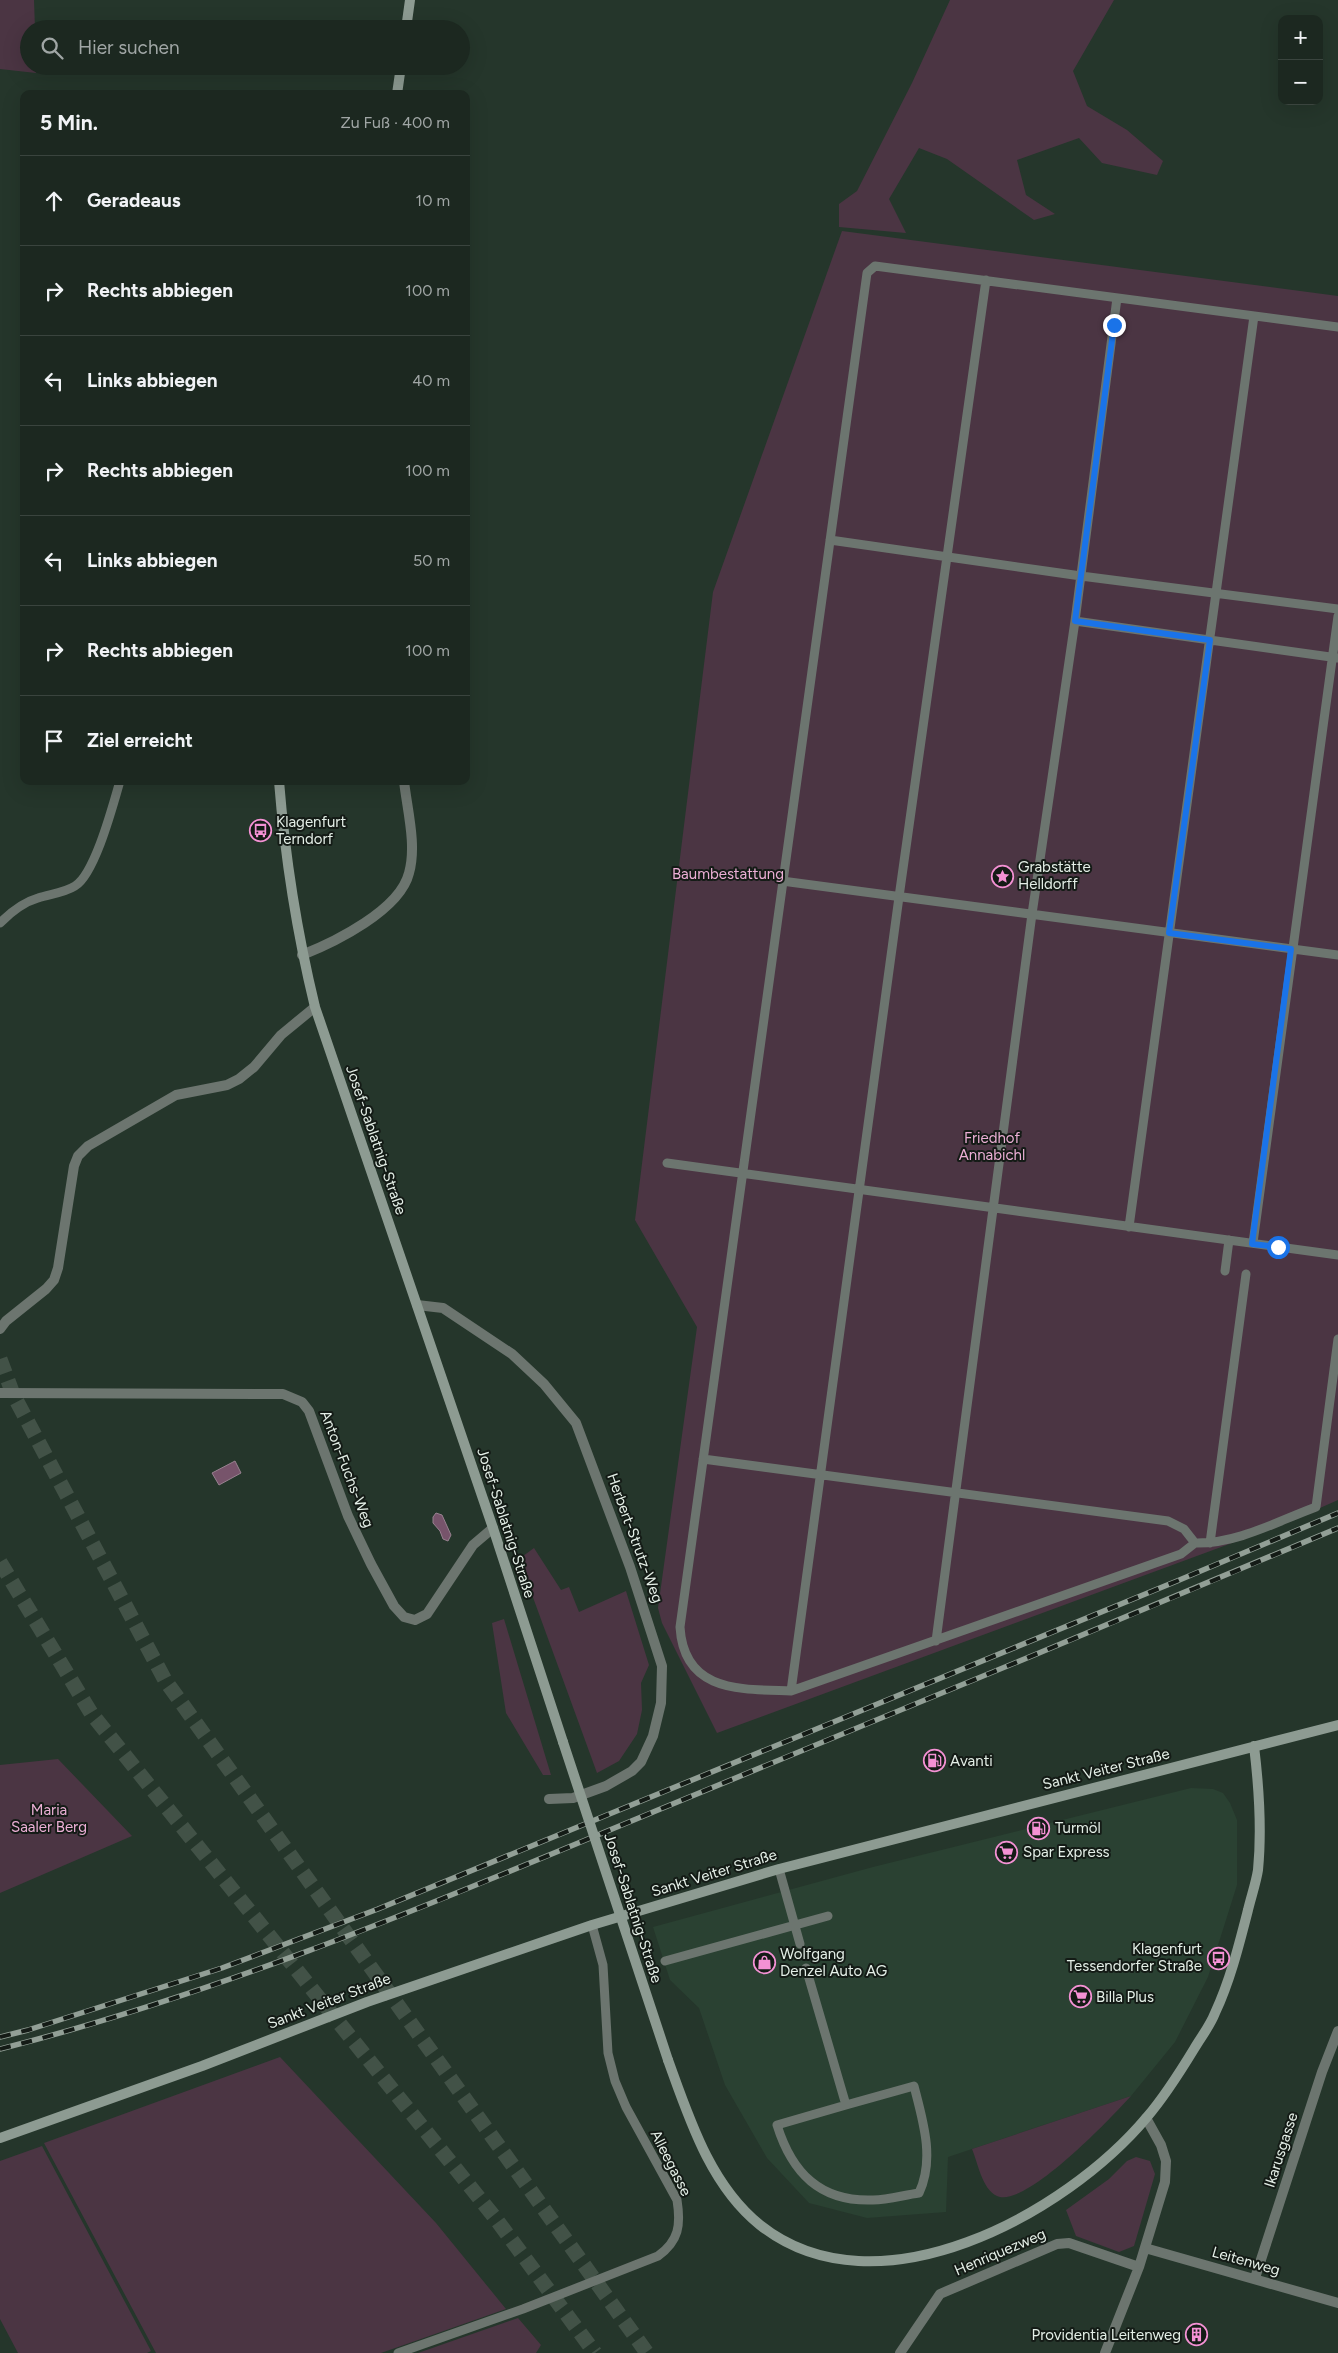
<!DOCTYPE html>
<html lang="de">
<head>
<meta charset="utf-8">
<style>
	:root { --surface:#1c2820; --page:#253029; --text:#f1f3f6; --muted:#a0a6a5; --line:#3a443e }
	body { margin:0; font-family:Figtree,sans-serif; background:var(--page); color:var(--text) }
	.controls { position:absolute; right:15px; top:15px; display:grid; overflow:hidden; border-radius:10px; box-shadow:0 5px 20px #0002 }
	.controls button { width:45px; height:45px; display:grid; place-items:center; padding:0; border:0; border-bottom:1px solid var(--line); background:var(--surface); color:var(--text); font:25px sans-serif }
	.stop { position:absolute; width:15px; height:15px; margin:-11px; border:4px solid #1a73e8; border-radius:50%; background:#fff }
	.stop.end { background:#1a73e8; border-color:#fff; box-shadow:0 1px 5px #0008 }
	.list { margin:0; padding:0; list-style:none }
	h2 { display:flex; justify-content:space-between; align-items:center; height:65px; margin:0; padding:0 20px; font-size:21px }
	h2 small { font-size:16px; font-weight:400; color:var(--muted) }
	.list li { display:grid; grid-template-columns:32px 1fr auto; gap:15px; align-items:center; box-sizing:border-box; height:90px; padding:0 20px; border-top:1px solid var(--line) }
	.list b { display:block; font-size:19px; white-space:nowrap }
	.list em { font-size:16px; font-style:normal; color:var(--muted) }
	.icon { flex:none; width:28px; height:28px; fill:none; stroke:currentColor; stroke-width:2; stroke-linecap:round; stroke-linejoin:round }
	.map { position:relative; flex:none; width:1338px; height:2353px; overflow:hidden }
	.search { position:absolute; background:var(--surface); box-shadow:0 5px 20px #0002; left:20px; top:20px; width:450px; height:55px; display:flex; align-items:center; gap:12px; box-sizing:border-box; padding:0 18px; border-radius:28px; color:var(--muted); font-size:19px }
	.panel { position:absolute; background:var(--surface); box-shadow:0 5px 20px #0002; left:20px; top:90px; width:450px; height:695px; border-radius:10px }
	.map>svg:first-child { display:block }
</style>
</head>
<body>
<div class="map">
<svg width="1338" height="2353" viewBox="0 0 1338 2353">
	<rect width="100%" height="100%" fill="#25362b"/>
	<path fill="#2a4132" d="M1191,1788L1213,1789L1223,1793L1230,1803L1237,1820V1885L1208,1977L1175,2042L1131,2096L948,2157L946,2212L867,2218L809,2203L767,2158L725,2085L699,2008L670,1980L653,1927L873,1867Z"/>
	<path fill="#4b3543" d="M0,0H34L35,29H29V66H36V73L0,69Z
		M950,0H1114L1073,71L1087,106L1127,130L1163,161L1157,175L1102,163L1079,138L1017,160L1026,195L1055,214L1034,220L947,159L919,148L889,199L906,233L839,227V204L857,191L912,83Z
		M842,231L1338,296V1500L1286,1523L717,1733L662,1623L658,1608L697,1327L635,1220L713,592Z
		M534,1548L561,1590L569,1587L579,1612L626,1591L649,1665L641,1683L642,1710L637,1734L619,1761L597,1773L519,1559Z
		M504,1619L551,1775H543L506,1713L492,1623Z
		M58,1759L132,1836L0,1893V1765Z
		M280,2057L436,2223L506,2309L381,2353H156L44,2143Z
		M1131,2096C1112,2117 1025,2209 997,2196C982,2189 978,2163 972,2149Z
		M42,2146L151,2351L147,2353H18L0,2319V2161Z
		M1136,2157L1150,2161L1155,2174L1134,2246L1119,2252L1076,2236L1066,2210L1109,2179L1127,2161Z
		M518,2318L541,2345L536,2353H418Z"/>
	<path fill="#77546b" stroke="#988290" d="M235,1461L241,1473L219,1485L212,1473Z
		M436,1513L442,1515L451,1535L448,1541L443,1539L440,1531L433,1523V1517Z"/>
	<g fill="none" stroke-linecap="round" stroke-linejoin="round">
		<path stroke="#425247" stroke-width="15" stroke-dasharray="15 8" stroke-linecap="butt" d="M0,1359L13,1394L165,1680L647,2353
			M0,1562L91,1713L496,2219L595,2353"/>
		<path stroke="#6c756f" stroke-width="9" d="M830,540L1081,576L1338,609
			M1075,621L1338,658
			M782,881L1338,955
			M0,923C10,913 24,902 38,898C50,894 64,893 75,886C95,874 113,805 120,781
			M667,1163L1338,1255
			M1129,1227L1254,316
			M1253,1243L1338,616
			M1225,1271L1229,1240
			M703,1459L1168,1521L1184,1529L1195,1543C1237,1544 1278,1521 1316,1507L1338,1339
			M1195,1543L1181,1554L791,1691C741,1689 684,1693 680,1627L867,273L875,266L1338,327
			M1210,1543L1246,1274
			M936,1641L1032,914L1075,621L1117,298
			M791,1691L899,897L986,280
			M779,1869L800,1944
			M665,1961L828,1916
			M806,1968L846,2105L777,2125C792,2173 820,2202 873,2200C888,2200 904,2195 919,2193C935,2159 923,2121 914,2086L846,2105
			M398,2353L523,2309L658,2256C679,2241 681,2225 677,2200L626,2107L615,2081L608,2053L603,1965L592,1925"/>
		<path stroke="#6c756f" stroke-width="10" d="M302,955C335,942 400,910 409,873C417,845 407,809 404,781
			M417,1305L443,1308L512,1354L544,1384L576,1423L630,1567L662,1666L661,1703L653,1736L641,1762L632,1771L606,1786L573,1798L549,1799
			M0,1329L6,1321L46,1289L54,1280L58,1268L74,1166L78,1156L88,1146L176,1095L227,1085L239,1079L254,1067L281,1035L315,1007
			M0,1393L283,1394L302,1402L309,1411L348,1516L371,1564L394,1606L404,1617L415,1620L427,1614L473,1545L493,1528
			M1145,2248L1338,2303
			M1255,2278L1322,2072L1338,2031
			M900,2353L940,2294L1057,2244L1069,2243L1139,2267
			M1105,2353L1139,2267L1165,2182L1166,2161L1161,2145L1146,2118"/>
		<path stroke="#8d9b92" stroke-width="10" d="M406,29L410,0
			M397,94L401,66
			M279,781C285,857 297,933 315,1007L493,1528L563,1742
			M668,2060C689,2118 710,2185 760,2225C877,2318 1066,2214 1147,2117C1165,2096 1180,2072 1194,2049C1201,2037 1210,2026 1215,2013C1230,1981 1239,1945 1248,1910C1251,1897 1256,1883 1258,1870C1262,1829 1259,1787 1254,1746
			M0,2138L202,2066L367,2002L592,1925L779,1869L1338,1725"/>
		<defs>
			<path id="rail" d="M0,2037L28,2030L222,1968L378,1909L1177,1581L1338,1513
				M0,2049C226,1992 443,1899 658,1810C885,1716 1112,1624 1338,1528"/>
		</defs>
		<use href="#rail" stroke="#929f96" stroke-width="5.5"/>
		<use href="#rail" stroke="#141b16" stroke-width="4" stroke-dasharray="11" stroke-linecap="butt"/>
		<path stroke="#8d9b92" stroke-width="10" d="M563,1742L668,2060"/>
	</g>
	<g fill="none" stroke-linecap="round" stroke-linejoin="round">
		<path stroke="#1a73e8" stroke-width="6" d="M1114,325L1075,621L1210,640L1169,933L1291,949L1252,1244L1278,1247"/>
	</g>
	<defs>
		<symbol id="bus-ring" viewBox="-11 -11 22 22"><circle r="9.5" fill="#141b16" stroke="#f491d4" stroke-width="1.5"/><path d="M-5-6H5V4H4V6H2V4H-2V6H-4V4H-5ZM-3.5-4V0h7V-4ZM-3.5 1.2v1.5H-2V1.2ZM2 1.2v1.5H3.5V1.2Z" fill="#f491d4"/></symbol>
		<symbol id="sight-ring" viewBox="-11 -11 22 22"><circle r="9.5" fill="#141b16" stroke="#f491d4" stroke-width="1.5"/><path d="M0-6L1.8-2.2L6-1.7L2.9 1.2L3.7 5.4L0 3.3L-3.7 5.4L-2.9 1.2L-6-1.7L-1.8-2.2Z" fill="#f491d4"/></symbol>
		<symbol id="fuel-ring" viewBox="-11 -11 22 22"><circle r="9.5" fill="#141b16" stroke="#f491d4" stroke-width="1.5"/><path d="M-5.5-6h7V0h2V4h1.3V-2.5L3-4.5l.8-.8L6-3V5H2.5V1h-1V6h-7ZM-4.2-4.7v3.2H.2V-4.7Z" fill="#f491d4"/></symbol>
		<symbol id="supermarket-ring" viewBox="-11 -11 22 22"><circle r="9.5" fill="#141b16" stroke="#f491d4" stroke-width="1.5"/><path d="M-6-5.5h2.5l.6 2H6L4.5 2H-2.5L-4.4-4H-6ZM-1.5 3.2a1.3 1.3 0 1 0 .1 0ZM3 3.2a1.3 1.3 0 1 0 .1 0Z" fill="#f491d4"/></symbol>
		<symbol id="shop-ring" viewBox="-11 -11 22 22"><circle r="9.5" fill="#141b16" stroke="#f491d4" stroke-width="1.5"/><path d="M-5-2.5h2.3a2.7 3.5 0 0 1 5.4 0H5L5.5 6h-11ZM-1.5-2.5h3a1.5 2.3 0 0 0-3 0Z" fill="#f491d4"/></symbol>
		<symbol id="building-ring" viewBox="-11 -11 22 22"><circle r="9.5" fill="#141b16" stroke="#f491d4" stroke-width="1.5"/><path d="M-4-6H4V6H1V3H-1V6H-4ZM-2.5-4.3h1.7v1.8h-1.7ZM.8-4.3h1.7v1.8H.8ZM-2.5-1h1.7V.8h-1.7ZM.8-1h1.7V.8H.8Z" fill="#f491d4"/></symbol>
	</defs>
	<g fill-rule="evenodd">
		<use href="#bus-ring" x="248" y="818" width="25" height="25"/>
		<use href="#sight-ring" x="990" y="864" width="25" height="25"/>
		<use href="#fuel-ring" x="922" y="1748" width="25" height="25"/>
		<use href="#fuel-ring" x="1026" y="1816" width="25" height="25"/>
		<use href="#supermarket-ring" x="994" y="1840" width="25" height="25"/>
		<use href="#bus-ring" x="1206" y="1946" width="25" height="25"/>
		<use href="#shop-ring" x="752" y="1950" width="25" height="25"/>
		<use href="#supermarket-ring" x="1068" y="1984" width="25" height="25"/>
		<use href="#building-ring" x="1184" y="2322" width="25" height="25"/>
	</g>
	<g text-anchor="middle" stroke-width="4" stroke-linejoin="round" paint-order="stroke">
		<g font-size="15" fill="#e4efe7" stroke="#141b16" text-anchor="start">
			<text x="276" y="827">Klagenfurt<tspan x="276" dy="17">Terndorf</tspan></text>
			<text x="1018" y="872">Grabstätte<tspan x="1018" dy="17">Helldorff</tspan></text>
			<text x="950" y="1766">Avanti</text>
			<text x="1055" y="1833">Turmöl</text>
			<text x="1023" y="1857">Spar Express</text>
			<text x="1202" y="1954" text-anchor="end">Klagenfurt<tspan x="1202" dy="17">Tessendorfer Straße</tspan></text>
			<text x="780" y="1959">Wolfgang<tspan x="780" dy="17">Denzel Auto AG</tspan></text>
			<text x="1096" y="2002">Billa Plus</text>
			<text x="1181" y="2340" text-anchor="end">Providentia Leitenweg</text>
		</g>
		<g font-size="15" fill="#ebafd5" stroke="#141b16">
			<text x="728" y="879">Baumbestattung</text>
			<text x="992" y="1143">Friedhof<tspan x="992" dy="17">Annabichl</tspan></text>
			<text x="49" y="1815">Maria<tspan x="49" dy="17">Saaler Berg</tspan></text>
		</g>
		<g font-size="15" fill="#e4efe7" stroke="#141b16">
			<text transform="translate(376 1140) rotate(71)" y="5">Josef-Sablatnig-Straße</text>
			<text transform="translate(347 1469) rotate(69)" y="5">Anton-Fuchs-Weg</text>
			<text transform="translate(506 1523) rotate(72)" y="5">Josef-Sablatnig-Straße</text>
			<text transform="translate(635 1538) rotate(70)" y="5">Herbert-Strutz-Weg</text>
			<text transform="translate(1106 1769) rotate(-14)" y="5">Sankt Veiter Straße</text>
			<text transform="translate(714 1873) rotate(-17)" y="5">Sankt Veiter Straße</text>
			<text transform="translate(633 1908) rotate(72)" y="5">Josef-Sablatnig-Straße</text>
			<text transform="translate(329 2001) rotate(-21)" y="5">Sankt Veiter Straße</text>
			<text transform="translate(1281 2150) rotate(-72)" y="5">Ikarusgasse</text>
			<text transform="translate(671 2163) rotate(63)" y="5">Alleegasse</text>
			<text transform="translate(1000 2252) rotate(-23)" y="5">Henriquezweg</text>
			<text transform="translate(1246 2261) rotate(16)" y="5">Leitenweg</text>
		</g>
	</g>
</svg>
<div class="controls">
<button>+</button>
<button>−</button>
</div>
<div class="stop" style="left:1278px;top:1247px"></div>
<div class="stop end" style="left:1114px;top:325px"></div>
<div class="search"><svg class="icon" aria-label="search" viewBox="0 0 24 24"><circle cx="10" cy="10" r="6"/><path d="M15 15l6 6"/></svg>Hier suchen</div>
<section class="panel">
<h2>5 Min.<small>Zu Fuß · 400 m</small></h2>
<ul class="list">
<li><svg class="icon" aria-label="ahead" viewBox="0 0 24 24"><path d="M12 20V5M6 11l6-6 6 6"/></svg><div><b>Geradeaus</b></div><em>10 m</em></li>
<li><svg class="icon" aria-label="right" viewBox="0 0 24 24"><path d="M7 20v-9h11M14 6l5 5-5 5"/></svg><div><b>Rechts abbiegen</b></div><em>100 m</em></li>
<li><svg class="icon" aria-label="left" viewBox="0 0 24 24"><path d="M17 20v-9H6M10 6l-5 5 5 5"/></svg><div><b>Links abbiegen</b></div><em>40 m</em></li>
<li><svg class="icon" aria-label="right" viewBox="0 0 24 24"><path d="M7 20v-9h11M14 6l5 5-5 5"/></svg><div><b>Rechts abbiegen</b></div><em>100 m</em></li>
<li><svg class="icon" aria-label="left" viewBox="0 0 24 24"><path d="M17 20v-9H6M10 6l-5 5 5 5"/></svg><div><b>Links abbiegen</b></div><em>50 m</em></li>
<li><svg class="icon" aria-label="right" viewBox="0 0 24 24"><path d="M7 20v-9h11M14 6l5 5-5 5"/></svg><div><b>Rechts abbiegen</b></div><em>100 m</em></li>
<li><svg class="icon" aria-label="arrive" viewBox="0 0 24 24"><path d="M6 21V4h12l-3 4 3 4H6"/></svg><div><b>Ziel erreicht</b></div></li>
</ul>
</section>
</div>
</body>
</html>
